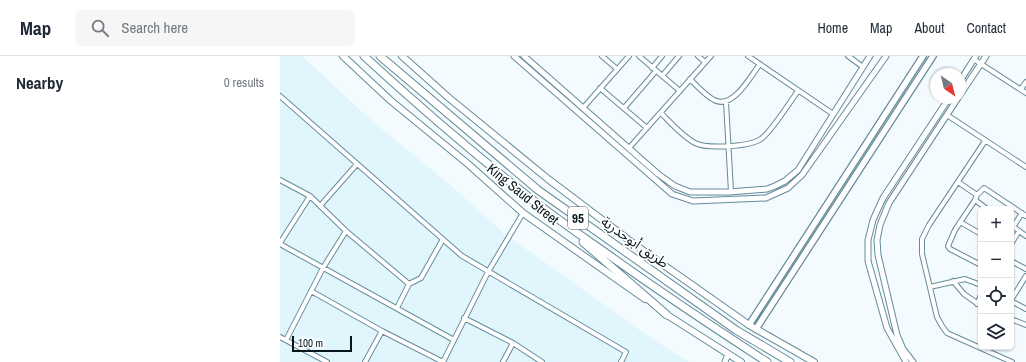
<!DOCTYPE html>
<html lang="en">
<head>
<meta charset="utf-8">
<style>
	:root { --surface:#fff; --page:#f6f6f7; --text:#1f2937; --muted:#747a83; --line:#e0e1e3 }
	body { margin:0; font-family:"Archivo Narrow","Noto Sans Arabic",sans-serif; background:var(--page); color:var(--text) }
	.controls { position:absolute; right:12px; bottom:12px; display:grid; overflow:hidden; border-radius:6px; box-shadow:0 1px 3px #0004 }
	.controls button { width:36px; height:36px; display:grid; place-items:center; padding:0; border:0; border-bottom:1px solid var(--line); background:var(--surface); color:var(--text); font:20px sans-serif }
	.compass { position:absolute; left:650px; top:12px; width:36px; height:36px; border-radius:50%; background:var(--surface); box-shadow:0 1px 3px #0004; rotate:145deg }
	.scale { position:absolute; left:12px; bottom:10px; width:60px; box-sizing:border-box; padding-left:4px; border:2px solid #06161b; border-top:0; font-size:11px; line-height:14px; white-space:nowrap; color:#06161b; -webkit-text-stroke:3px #fff; paint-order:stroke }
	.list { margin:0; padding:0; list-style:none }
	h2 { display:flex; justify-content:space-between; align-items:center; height:52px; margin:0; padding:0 16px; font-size:17px }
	h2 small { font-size:13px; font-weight:400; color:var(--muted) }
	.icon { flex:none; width:22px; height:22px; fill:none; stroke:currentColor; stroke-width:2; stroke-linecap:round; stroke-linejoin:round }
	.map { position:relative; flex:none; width:746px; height:306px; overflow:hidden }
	header { display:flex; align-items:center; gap:24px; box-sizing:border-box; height:56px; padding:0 20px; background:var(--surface); border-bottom:1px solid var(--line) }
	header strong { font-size:19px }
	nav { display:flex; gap:22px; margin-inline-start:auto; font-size:14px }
	.search { width:280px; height:36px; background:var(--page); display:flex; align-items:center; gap:10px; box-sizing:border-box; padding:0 14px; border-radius:6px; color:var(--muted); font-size:15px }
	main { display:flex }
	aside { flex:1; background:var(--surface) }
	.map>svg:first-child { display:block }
</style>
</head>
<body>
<header>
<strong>Map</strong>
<div class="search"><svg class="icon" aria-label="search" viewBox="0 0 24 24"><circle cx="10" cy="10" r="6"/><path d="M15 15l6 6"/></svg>Search here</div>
<nav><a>Home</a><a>Map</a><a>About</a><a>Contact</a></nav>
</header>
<main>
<aside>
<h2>Nearby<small>0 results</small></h2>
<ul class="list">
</ul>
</aside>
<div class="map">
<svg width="746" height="306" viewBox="0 0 746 306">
	<rect width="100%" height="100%" fill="#f3fbfe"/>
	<path fill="#e1f5fc" d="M0,0H22L91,64L169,128L225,178L371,282L409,306H0Z"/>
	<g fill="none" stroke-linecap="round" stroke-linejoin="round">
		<defs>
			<path id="minor" d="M322,0L337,13
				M359,0L400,35
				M418,0L425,6
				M468,0L553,58
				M568,0L583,11
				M695,4L746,37
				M372,12L382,0
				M382,20L399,0
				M410,23C417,30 425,39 434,44C453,54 470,21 480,8
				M320,32L367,72
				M741,33L746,26
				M0,40L182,200L346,296L341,306
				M446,46L451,136
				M303,52L349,0
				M344,52L376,15
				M381,57C391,67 402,80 415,87C427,93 469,91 481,83C492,75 509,47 518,35
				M667,59L746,111
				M705,85L649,169L642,183V198L657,261L662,270L667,277L732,306
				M349,92L431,0
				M0,124L30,140L66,175L129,228L117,252
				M678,126L697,139L695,144L707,153
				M697,139L704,132L746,160
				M695,144L675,174L668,190L670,193L701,209
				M40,150L77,108
				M680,166L701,178
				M731,169L746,180
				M733,171L742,157
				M0,187L30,140
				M0,188L174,284
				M731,188L739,175
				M731,205L746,213
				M673,225L684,238L701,250
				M129,228L141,222L163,183
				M650,231L685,223L701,229
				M31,235L102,275
				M731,244L746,220
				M731,245L746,253
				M697,248L701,239
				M184,262L233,287L262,306
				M731,263L746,269
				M0,281L47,306
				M6,284L43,212L66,175
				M85,306L102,275L163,306
				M163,306L208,216L243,157
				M223,306L233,287"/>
			<path id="tertiary" d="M234,0L392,138L413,145L486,142L508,132L522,119L606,0
				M244,0L378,118L395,130L410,136H449L487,133L495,130L505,125L518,114L590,0
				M680,25L696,0
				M680,39L706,0
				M445,306L448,298
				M626,306L607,272L588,205V184L593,164L603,142L669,42
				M633,306L623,293L617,279L598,199L597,184L600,169L609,147L678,42"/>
			<path id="secondary" d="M469,269L643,0
				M476,273L653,0"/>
			<path id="primary" d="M63,0L110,44L188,108L243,157L365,243
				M122,0L169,42L268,123L358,191L469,269L534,306
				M384,257L461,306"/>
			<path id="motorway" d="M84,0C136,48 190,94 245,138C271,159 299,178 326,197C379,235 433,271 487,306
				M100,0L258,134L456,274L510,306
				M303,186L387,259"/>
		</defs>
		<use href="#minor" stroke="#658c9a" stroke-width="6"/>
		<use href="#tertiary" stroke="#658c9a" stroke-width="7"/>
		<use href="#secondary" stroke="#658c9a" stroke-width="8"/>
		<use href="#primary" stroke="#658c9a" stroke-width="8"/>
		<use href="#motorway" stroke="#658c9a" stroke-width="9"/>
		<use href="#minor" stroke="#fff" stroke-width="4"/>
		<use href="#tertiary" stroke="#fff" stroke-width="5"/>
		<use href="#secondary" stroke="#fff" stroke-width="5.5"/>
		<use href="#primary" stroke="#fff" stroke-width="6"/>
		<use href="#motorway" stroke="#fff" stroke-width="7"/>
	</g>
	<g text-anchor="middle" stroke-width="3.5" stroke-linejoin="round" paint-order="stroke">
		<rect fill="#fff" stroke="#515c5f" stroke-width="1" x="288" y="151" width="20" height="22" rx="3"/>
		<g font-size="13" font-weight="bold" fill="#06161b">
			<text x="298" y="167">95</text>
		</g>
		<g font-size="14" fill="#06161b" stroke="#fff">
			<text transform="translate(243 138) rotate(39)" y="5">King Saud Street</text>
			<text transform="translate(355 186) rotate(35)" y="5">طريق أبوحدرية</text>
		</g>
	</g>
</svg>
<div class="controls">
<button>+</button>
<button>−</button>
<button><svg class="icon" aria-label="locate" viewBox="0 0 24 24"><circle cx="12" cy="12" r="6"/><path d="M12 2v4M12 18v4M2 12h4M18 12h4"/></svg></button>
<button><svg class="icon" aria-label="layers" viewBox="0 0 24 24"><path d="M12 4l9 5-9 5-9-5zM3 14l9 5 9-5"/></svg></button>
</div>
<svg class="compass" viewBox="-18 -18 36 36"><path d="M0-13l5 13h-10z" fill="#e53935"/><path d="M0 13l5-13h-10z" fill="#747a83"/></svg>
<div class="scale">100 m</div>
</div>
</main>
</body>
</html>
